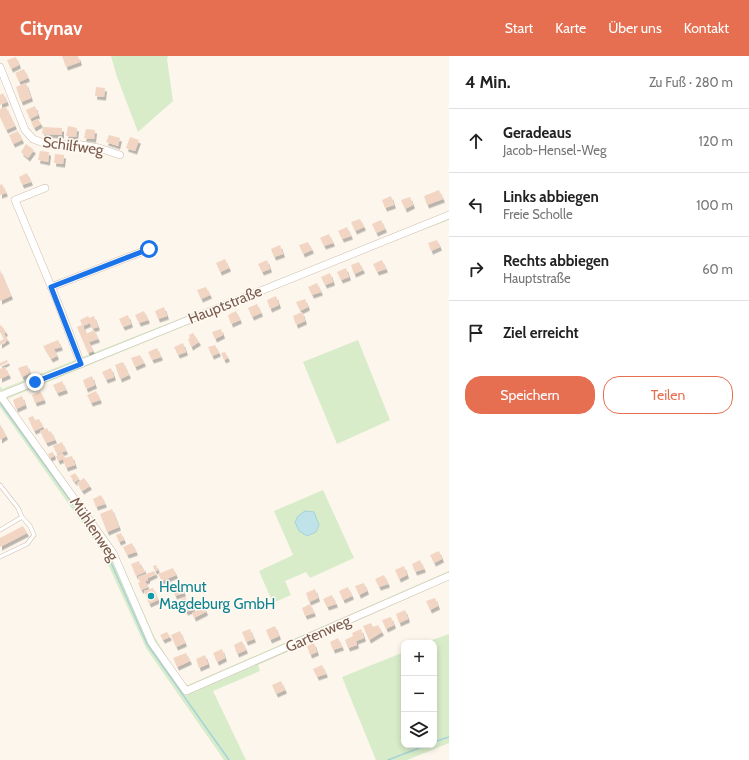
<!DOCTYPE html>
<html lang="de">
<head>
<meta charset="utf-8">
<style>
	:root { --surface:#fff; --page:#f2f2f2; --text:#222; --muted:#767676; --line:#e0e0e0; --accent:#e76f51 }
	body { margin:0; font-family:Cabin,sans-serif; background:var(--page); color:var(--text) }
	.controls { position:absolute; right:12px; bottom:12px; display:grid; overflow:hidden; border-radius:8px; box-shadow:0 2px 6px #0003 }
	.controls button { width:36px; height:36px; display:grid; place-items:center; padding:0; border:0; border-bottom:1px solid var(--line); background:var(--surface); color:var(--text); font:20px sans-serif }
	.stop { position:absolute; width:12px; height:12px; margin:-9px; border:3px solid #1a73e8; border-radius:50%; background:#fff }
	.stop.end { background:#1a73e8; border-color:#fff; box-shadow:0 1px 4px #0008 }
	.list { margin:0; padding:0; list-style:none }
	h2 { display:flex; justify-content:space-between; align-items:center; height:52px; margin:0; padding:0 16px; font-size:17px }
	h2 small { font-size:13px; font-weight:400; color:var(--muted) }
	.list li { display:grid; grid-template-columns:26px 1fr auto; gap:12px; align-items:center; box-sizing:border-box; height:64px; padding:0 16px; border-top:1px solid var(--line) }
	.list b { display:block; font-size:15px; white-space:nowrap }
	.list p { margin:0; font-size:13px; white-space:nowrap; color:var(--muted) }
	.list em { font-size:13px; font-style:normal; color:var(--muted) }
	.actions { display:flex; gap:8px; padding:12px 16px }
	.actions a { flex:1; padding:9px 0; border:1px solid var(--accent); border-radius:16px; text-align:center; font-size:14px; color:var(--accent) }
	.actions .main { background:var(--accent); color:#fff }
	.icon { flex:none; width:22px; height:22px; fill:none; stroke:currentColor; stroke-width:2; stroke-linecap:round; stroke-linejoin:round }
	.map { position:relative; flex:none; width:449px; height:704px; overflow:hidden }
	header { display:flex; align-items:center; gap:24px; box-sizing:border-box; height:56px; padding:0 20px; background:var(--accent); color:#fff }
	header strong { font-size:19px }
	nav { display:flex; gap:22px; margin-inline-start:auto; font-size:14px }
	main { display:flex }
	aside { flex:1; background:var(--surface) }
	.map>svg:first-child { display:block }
</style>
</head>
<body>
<header>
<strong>Citynav</strong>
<nav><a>Start</a><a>Karte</a><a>Über uns</a><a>Kontakt</a></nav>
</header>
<main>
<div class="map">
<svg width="449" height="704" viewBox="0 0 449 704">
	<defs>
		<filter id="shadow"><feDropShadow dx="2" dy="3.5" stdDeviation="0" flood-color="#0004"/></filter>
	</defs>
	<rect width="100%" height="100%" fill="#fdf6ec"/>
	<path fill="#d8ecc9" d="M111,0H168L167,3L173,45L138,76L117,21Z
		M449,156V164L383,189L9,342L8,344L116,494L154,580L183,627L188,629L449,515V524L258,609L260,615L213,635L246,704H224L146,592L102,495L0,351V330L2,333Z
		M358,284L390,364L337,388L303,306Z
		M323,434L354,502L310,522L306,516L285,525L291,539L273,547L259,515L293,499L274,455Z
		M449,578V687L407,704H376L342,621L404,596V689H434V595L435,594L434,587L432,584Z"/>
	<path fill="#bfe3e8" stroke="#a5d3da" d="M305,455L314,456L319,469L316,476L307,480L299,475L295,466L298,460Z"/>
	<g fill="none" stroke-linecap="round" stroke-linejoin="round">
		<path stroke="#a5d3da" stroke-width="1.5" d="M0,347L104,491L147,588L229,704
			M434,686L449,681
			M388,704L427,689"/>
	</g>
	<path fill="#f3d5c3" filter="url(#shadow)" d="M62,0H78L80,6L66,11Z
		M16,1L19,9L11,13L7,4Z
		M24,13L28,22L19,26L15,17Z
		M26,27L31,42L21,46L16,31Z
		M96,31L105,32L104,41L95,40Z
		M3,37L7,46L0,49V39Z
		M35,50L38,59L30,63L26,54Z
		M6,51L15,70L6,74L0,61V53Z
		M38,63L41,68L34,72L31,66Z
		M68,70L77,72L76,81L66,80Z
		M43,71L62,72V79L42,78Z
		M86,73L95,74L94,83L84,82Z
		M18,75L22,84L13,88L9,79Z
		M109,79L120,82L118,90L106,86Z
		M130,81L139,84L135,95L126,92Z
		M26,88L34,94L28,102L21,96Z
		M40,95L49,96L48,106L38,104Z
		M55,98L64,99L63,108L54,107Z
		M27,117L31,126L22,129L19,121Z
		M2,128L6,137L0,139V129Z
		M439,134L443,143L427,149L424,140Z
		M391,140L394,149L385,152L382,144Z
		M410,141L413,149L405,153L401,144Z
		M360,163L364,171L355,175L351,166Z
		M381,164L385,173L376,177L372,168Z
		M347,171L351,180L342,183L338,175Z
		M329,178L333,187L324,190L320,182Z
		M437,184L440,191L431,195L428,187Z
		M308,186L312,194L303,198L299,189Z
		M280,189L283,198L274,201L271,193Z
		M225,203L229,212L220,216L216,207Z
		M267,204L270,213L262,216L258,208Z
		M382,204L386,213L377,216L373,208Z
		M359,206L363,214L354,218L351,209Z
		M346,212L349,221L341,224L337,216Z
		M0,214L11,240L0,245Z
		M330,217L333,226L325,229L321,221Z
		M317,227L321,236L312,239L308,231Z
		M206,231L210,239L201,243L197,234Z
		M276,240L279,249L270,253L267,244Z
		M305,243L308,251L300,255L296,246Z
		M257,248L261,257L252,261L248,252Z
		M164,251L167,260L158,263L155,255Z
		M144,255L148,264L139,267L135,259Z
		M236,255L240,264L231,268L228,259Z
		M302,256L305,265L296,269L293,260Z
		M128,259L131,268L123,271L119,263Z
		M88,260L89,262L94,260L98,271L92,273L90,267L83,270L86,278L94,274L98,283L89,286L93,295L88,297L77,271L82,269L80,264Z
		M1,269L6,276L4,278L8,284L0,289V285L4,283L0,276V270Z
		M221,273L223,279L215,283L212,276Z
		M193,277L199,286L191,291L188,283L190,282L189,279Z
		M58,284L61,291L54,293L57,300L51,303L43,290Z
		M183,287L186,296L178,299L174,291Z
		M215,289L219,297L212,300L208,291Z
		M157,292L161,301L152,304L148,296Z
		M225,296L228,302L224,304L221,297Z
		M140,299L144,307L135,311L131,302Z
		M7,304L8,306L0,310V307Z
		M123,306L129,319L120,323L115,309Z
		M27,309L30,317L22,321L18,312Z
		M5,311L9,319L0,323V313Z
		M111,312L114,321L106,324L102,316Z
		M92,320L95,329L86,333L83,324Z
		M62,325L66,334L57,337L53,329Z
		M40,335L44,344L35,347L32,339Z
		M96,335L100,344L91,347L87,339Z
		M22,340L25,349L16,353L13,344Z
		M33,360L35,364L39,363L43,371L34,375L28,362Z
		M0,368L6,380L0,384Z
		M47,372L49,376L51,375L55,384L46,387L40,375Z
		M62,386L66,395L57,398L53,390Z
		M53,396L54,400L50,402L48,398Z
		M62,397L65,402L72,400L75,409L66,412L63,403L58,405L56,400Z
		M75,417L79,423L75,426L70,420Z
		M84,422L90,430L82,435L77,427Z
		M101,439L105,448L96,451L93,443Z
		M112,453L119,471L107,476L100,458Z
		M23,470L27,477L0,491V482Z
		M121,477L124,484L119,486L116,479Z
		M132,487L136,496L127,499L123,491Z
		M439,495L442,503L434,507L430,499Z
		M420,504L424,513L415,516L412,508Z
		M139,505L141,512L143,511L145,516L136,520L131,508Z
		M156,509L158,514L155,515L153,510Z
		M404,510L407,519L399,523L395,514Z
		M173,512L176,519L162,525L158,518Z
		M154,515L156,518L148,522V524L145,525L148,531L141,534L138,527L140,526L138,521Z
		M384,519L388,528L379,531L375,523Z
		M364,527L367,535L359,539L355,530Z
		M180,528L184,537L175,540L172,532Z
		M348,531L352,540L343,544L339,535Z
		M153,532L158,544L149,548L144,535Z
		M315,533L318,542L309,546L306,537Z
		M332,539L336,548L327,551L323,543Z
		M185,541L188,546L190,545L194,553L186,556L180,543Z
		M435,542L438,550L430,554L426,545Z
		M310,548L314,557L305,560L302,552Z
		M204,551L206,556L194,562L192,557Z
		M405,554L408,563L399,567L396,558Z
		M391,561L394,569L386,573L382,564Z
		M371,567L373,571L378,569L382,576L369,584L363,570Z
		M275,570L279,580L270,584L266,574Z
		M250,573L254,583L246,586L242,576Z
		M361,573L364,582L356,585L357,589L348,592L345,584L353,580L352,577Z
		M180,575L185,587L176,591L171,579Z
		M167,576L170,581L163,584L160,579Z
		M338,582L342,591L333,594L330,586Z
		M242,585L246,594L237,598L234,589Z
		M314,587L317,596L310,599L307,590Z
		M222,593L225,602L217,606L213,597Z
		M186,597L190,605L177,611L173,602Z
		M205,599L208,608L199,612L196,603Z
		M322,609L326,618L317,621L313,613Z
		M281,625L285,634L276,638L272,629Z"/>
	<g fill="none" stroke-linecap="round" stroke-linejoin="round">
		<defs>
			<path id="lane" d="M0,429L18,452L22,461L30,470L34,479L27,488L0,501
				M0,474L22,461"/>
			<path id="street" d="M0,11L25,74L33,83L46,88H76L99,92L120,99
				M45,132L15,144L58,247L81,308
				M51,231L149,193
				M0,339L113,497L152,587L186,635L449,520
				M0,340L449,159"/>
		</defs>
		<use href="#lane" stroke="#d1beb0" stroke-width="4.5"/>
		<use href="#street" stroke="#d1beb0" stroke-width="8"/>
		<use href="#lane" stroke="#fff" stroke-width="3.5"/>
		<use href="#street" stroke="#fff" stroke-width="7"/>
	</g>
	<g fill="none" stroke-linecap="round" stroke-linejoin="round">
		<path stroke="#1a73e8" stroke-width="5" d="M35,326L81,308L51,231L149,193"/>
	</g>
	<circle fill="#0f9aa8" stroke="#fffaf3" stroke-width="1.5" cx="151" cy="540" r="4"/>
	<g text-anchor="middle" stroke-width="3" stroke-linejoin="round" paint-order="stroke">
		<g font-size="15" fill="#7a5c4d" stroke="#fffaf3">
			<text transform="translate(73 90) rotate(8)" y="5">Schilfweg</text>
			<text transform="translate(225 249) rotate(-22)" y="5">Hauptstraße</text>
			<text transform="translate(94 473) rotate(56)" y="5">Mühlenweg</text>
			<text transform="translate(318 578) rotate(-24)" y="5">Gartenweg</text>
		</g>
		<g font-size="15" fill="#0d838f" stroke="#fffaf3" text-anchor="start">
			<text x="159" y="536">Helmut<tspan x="159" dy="17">Magdeburg GmbH</tspan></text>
		</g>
	</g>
</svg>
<div class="controls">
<button>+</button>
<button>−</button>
<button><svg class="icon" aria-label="layers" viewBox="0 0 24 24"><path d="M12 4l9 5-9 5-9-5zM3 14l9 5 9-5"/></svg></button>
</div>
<div class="stop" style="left:149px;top:193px"></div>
<div class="stop end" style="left:35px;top:326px"></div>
</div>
<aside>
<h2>4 Min.<small>Zu Fuß · 280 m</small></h2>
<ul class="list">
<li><svg class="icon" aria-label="ahead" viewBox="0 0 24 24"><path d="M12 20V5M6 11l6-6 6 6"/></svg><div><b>Geradeaus</b><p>Jacob-Hensel-Weg</p></div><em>120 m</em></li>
<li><svg class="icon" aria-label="left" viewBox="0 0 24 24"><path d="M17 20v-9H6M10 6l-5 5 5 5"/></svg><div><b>Links abbiegen</b><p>Freie Scholle</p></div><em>100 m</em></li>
<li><svg class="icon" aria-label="right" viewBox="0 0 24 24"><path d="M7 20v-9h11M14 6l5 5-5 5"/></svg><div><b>Rechts abbiegen</b><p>Hauptstraße</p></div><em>60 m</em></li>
<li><svg class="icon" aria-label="arrive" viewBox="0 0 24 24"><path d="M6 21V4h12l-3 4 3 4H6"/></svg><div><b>Ziel erreicht</b></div></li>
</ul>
<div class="actions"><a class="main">Speichern</a><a>Teilen</a></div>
</aside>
</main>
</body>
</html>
